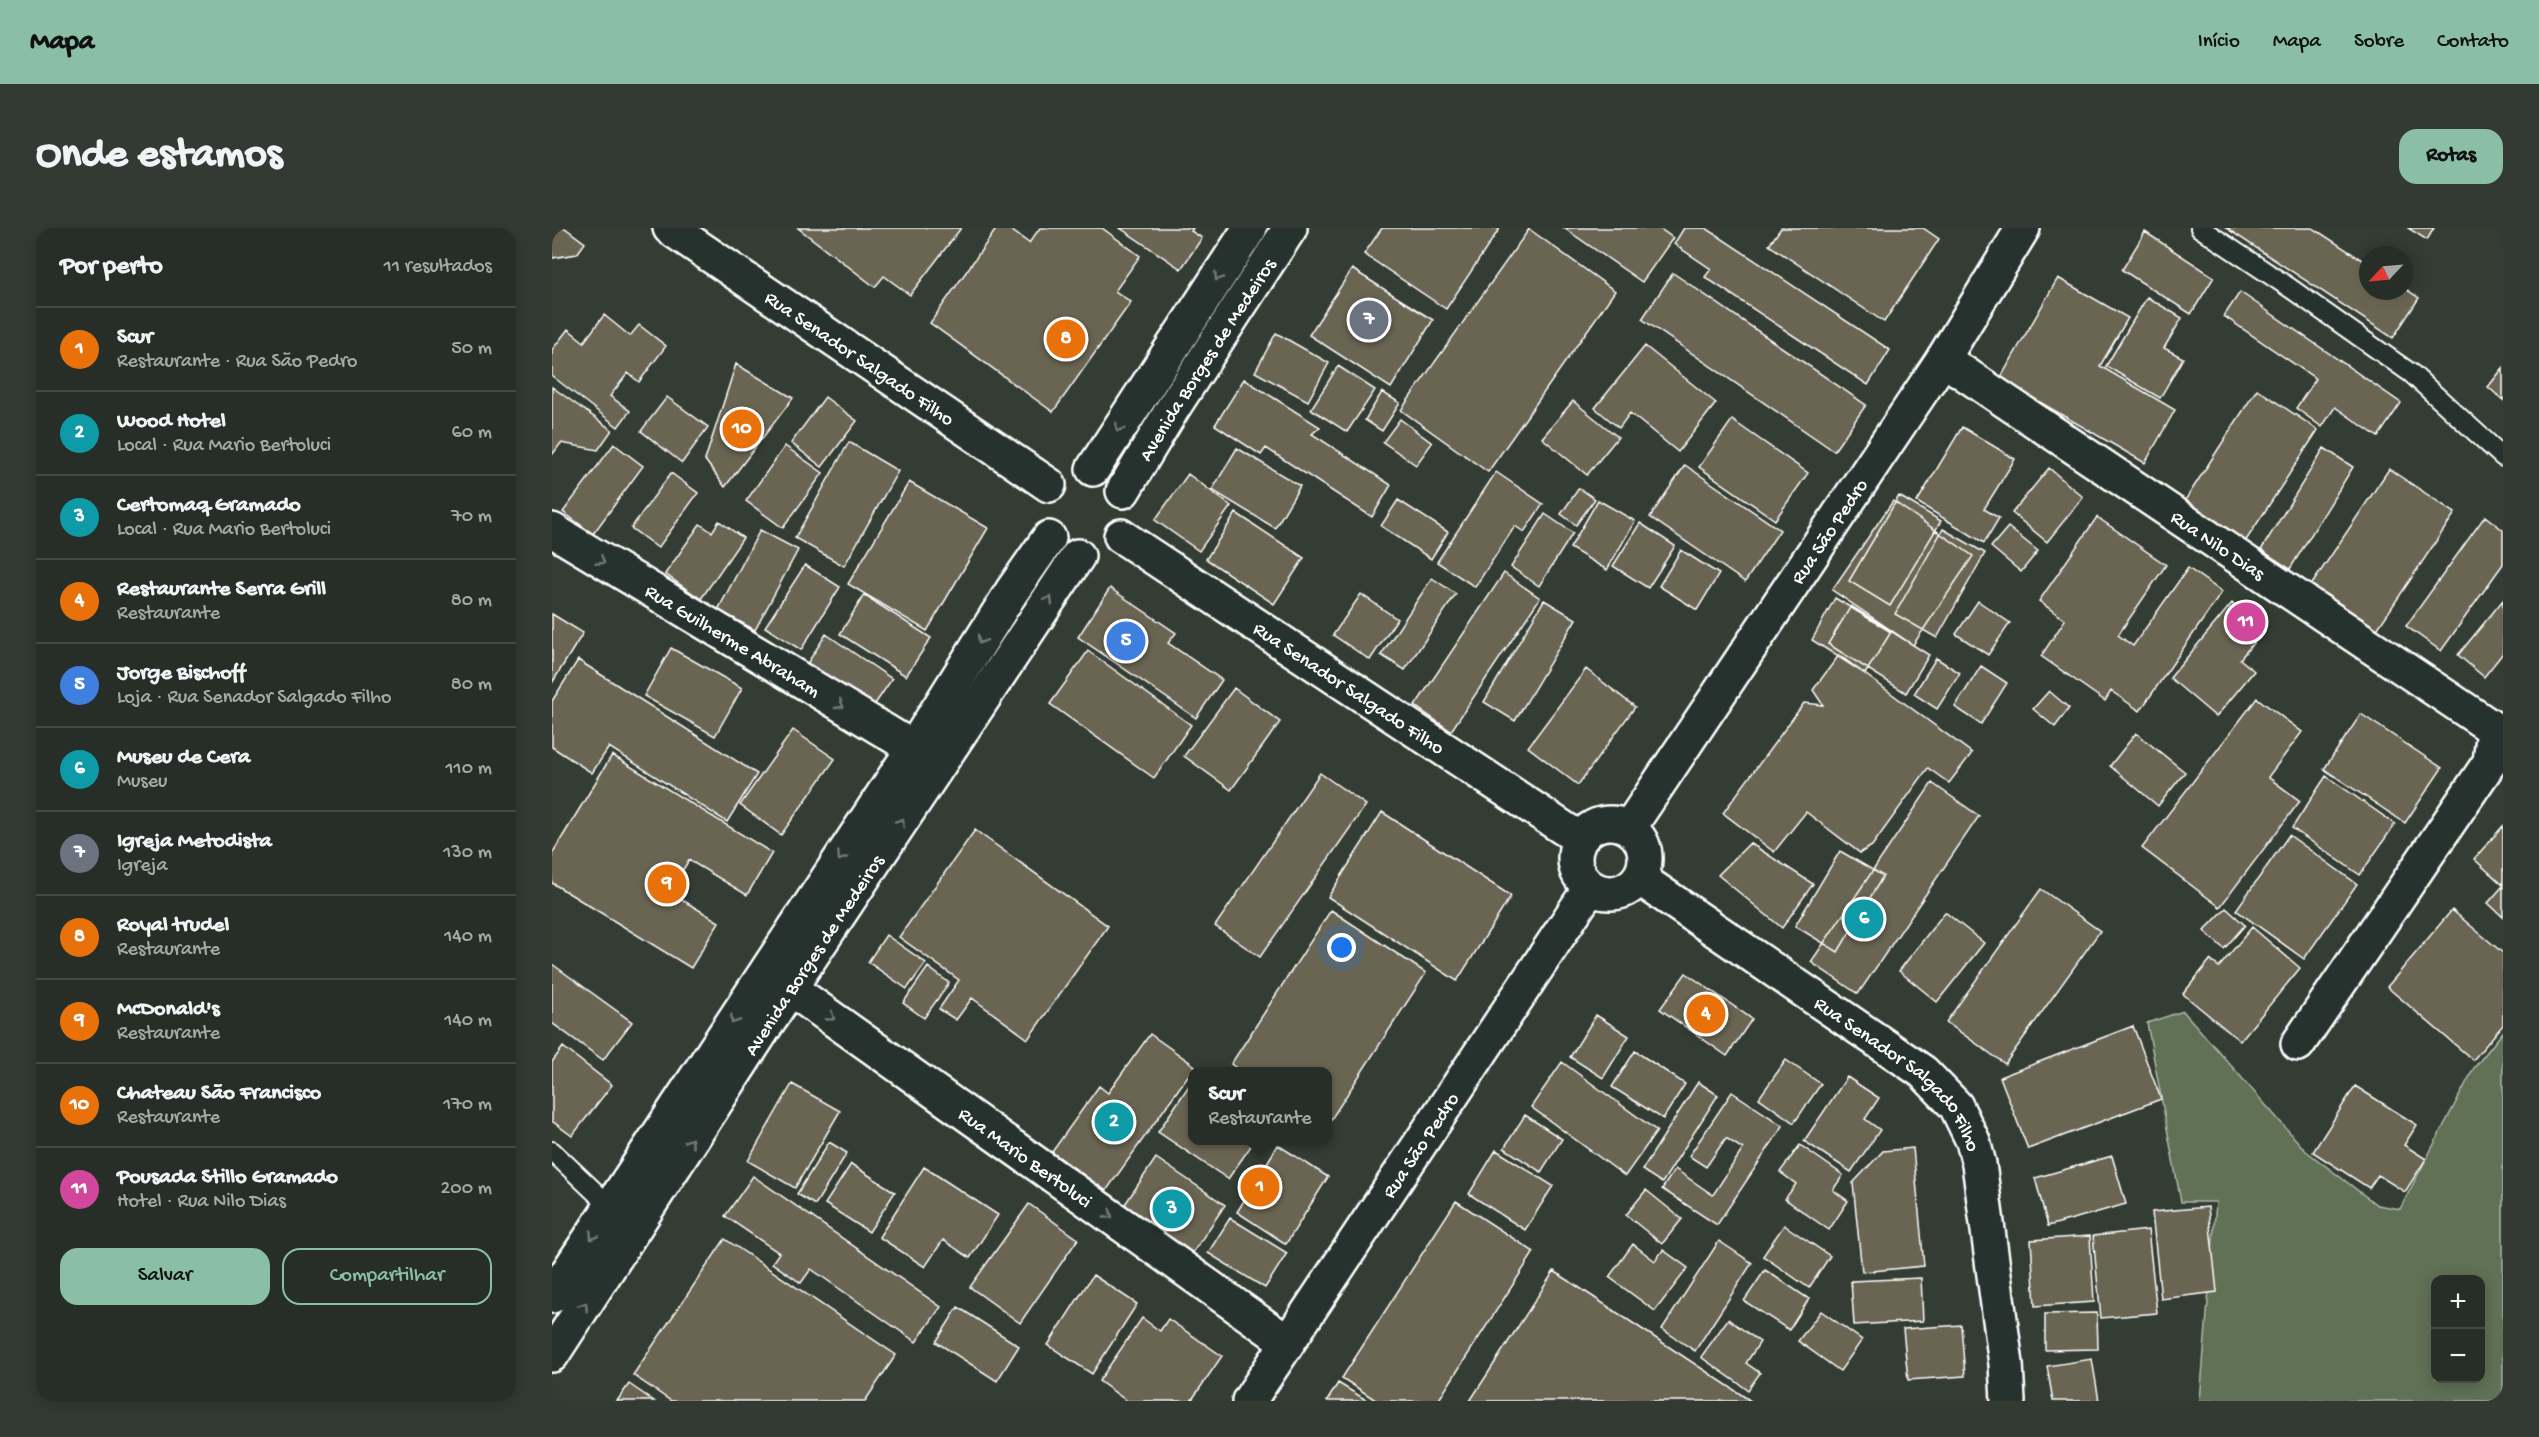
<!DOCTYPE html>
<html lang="pt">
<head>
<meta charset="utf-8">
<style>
	:root { --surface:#272e27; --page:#333a33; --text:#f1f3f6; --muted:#a4a8a7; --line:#434a44; --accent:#8abfa5 }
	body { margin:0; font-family:"Gochi Hand",sans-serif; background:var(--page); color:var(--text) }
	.controls { position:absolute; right:18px; bottom:18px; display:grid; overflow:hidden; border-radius:12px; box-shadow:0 3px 15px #0003 }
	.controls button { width:54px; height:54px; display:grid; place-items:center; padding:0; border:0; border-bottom:2px solid var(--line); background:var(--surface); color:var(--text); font:30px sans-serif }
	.compass { position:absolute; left:1807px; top:18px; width:54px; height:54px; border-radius:50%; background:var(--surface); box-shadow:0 3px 15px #0003; rotate:244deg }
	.you { position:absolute; left:790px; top:720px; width:21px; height:21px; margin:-15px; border:4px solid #fff; border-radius:50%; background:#1a73e8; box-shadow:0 0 0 9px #1a73e833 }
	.badge { display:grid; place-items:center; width:39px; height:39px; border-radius:50%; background:var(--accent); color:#fff; font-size:20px; font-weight:700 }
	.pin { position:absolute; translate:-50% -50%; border:3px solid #fff; box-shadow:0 2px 6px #0006 }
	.popup { position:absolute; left:636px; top:839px; width:144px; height:78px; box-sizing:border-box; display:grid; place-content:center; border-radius:12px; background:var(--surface); filter:drop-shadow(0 2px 4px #0005); font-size:20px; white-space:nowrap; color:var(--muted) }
	.popup b { font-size:22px; color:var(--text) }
	.popup::after { content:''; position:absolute; left:50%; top:100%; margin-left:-12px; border:12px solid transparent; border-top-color:var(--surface) }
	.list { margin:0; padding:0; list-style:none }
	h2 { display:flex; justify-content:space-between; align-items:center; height:78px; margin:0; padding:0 24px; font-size:26px }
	h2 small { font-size:20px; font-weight:400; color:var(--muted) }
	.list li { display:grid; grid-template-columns:39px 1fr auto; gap:18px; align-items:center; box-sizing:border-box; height:84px; padding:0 24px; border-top:2px solid var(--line) }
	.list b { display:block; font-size:22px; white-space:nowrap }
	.list p { margin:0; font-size:20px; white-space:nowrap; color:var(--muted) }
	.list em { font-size:20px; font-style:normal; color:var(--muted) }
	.actions { display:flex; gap:12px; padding:18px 24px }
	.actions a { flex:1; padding:14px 0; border:2px solid var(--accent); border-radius:18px; text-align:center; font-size:21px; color:var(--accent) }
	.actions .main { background:var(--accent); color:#111 }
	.map { position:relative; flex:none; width:1951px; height:1173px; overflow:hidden; border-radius:18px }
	header { display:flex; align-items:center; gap:36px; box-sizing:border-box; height:84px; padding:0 30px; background:var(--accent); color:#111 }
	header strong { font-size:28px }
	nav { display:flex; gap:33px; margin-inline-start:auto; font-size:21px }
	.intro { display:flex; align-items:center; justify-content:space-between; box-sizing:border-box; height:144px; padding:0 36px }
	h1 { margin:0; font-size:42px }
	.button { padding:15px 27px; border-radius:18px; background:var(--accent); color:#111; font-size:21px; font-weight:700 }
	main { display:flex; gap:36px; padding:0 36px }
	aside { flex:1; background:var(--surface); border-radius:18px; box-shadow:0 3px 15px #0003 }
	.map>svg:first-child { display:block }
</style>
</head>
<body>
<header>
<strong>Mapa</strong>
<nav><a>Início</a><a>Mapa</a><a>Sobre</a><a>Contato</a></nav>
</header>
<div class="intro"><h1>Onde estamos</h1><a class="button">Rotas</a></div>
<main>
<aside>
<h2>Por perto<small>11 resultados</small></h2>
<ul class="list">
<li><span class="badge" style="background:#e8710a">1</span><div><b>Scur</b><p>Restaurante · Rua São Pedro</p></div><em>50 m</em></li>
<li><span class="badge" style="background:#0f9aa8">2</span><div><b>Wood Hotel</b><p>Local · Rua Mario Bertoluci</p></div><em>60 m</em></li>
<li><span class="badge" style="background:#0f9aa8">3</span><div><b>Certomaq Gramado</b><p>Local · Rua Mario Bertoluci</p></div><em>70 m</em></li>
<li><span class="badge" style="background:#e8710a">4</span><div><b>Restaurante Serra Grill</b><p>Restaurante</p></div><em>80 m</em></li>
<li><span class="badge" style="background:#3f7fe0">5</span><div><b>Jorge Bischoff</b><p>Loja · Rua Senador Salgado Filho</p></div><em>80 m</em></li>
<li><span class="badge" style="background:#0f9aa8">6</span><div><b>Museu de Cera</b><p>Museu</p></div><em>110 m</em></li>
<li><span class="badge" style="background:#6b7280">7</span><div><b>Igreja Metodista</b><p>Igreja</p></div><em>130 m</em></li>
<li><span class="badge" style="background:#e8710a">8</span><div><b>Royal trudel</b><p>Restaurante</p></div><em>140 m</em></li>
<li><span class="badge" style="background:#e8710a">9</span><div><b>McDonald's</b><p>Restaurante</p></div><em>140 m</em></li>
<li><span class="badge" style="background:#e8710a">10</span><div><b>Chateau São Francisco</b><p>Restaurante</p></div><em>170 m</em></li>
<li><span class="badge" style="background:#d1479c">11</span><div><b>Pousada Stillo Gramado</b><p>Hotel · Rua Nilo Dias</p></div><em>200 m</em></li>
</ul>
<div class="actions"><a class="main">Salvar</a><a>Compartilhar</a></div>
</aside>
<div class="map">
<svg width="1951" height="1173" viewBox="0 0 1951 1173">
	<rect width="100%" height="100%" fill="#343d34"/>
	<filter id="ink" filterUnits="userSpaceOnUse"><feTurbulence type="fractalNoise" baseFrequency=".0167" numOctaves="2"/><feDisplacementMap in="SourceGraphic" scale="12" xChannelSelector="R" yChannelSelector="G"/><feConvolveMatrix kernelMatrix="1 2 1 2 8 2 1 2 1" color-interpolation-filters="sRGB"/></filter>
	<g filter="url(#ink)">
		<path fill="#607154" stroke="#b0b8aa" stroke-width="1.5" fill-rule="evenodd" d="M1631,783L1754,923L1825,977L1848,981L1922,840L1951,804V1173H1648L1664,974H1629L1595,795ZM1884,1052H1928V1150H1884Z"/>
		<path fill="#6a6552" stroke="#fff" stroke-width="1.5" d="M0,0H13L33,15L25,26L0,30Z
			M246,0H409L358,67L332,48L323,59Z
			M445,0H456L477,15L488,0H550L588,28L563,63L579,74L501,184L378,95Z
			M568,0H641L639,3L650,10L629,41Z
			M830,0H948L894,81L812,26Z
			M1012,0H1107L1121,10L1090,54Z
			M1132,0H1154L1338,122L1316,157L1153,49L1159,41L1122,16Z
			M1229,0H1371L1387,11L1332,94L1217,17Z
			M1674,0H1761L1816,36V63H1852V60L1867,70L1841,110Z
			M1856,0H1882L1875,12Z
			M977,1L1063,63L936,244L849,182Z
			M1593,4L1662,49L1639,86L1570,42Z
			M800,41L881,92L839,160L757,107Z
			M1121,45L1314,177L1282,223L1090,91Z
			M1506,50L1576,90L1548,138L1623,182L1593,235L1448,151Z
			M1688,64L1849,175L1826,209L1783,179L1770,199L1744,180L1764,151L1672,88Z
			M1595,69L1630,90L1612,120L1631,130L1608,170L1554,138Z
			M52,87L78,108L87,97L114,118L87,154L76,145L58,168L78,183L66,199L0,148V122L16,101L32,114Z
			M724,105L777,135L756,173L703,144Z
			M1093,118L1164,175L1126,224L1078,185L1067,200L1043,180Z
			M184,136L241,170L173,259L153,232Z
			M786,138L823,162L795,204L759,181Z
			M1951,140V172L1936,159Z
			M692,151L768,199L760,206L839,257L820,289L714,220L709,227L663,197Z
			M0,159L60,202L46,222L9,215L0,227Z
			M1705,161L1766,202L1693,314L1632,274Z
			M830,164L848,175L830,203L813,192Z
			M115,169L156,199L130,235L89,203Z
			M273,169L305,193L270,239L239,215Z
			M1021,173L1066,209L1035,247L990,210Z
			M848,191L880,215L864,237L831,214Z
			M1180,192L1256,245L1223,292L1147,239Z
			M1410,199L1463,231L1432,281L1447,290L1432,315L1365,274Z
			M297,214L346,243L292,338L243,310Z
			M62,216L91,238L41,306L11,284Z
			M233,218L271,245L231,300L194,273Z
			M685,220L748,258L723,300L660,262Z
			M1772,220L1801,239L1738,341L1709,322Z
			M1133,237L1228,302L1193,354L1098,289Z
			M1497,240L1531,269L1495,314L1460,285Z
			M1837,241L1903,285L1824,403L1758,359Z
			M944,244L991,276L972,304L963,298L923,359L885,334Z
			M119,245L146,265L106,320L79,300Z
			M636,246L679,278L647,323L603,292Z
			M357,254L436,300L375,403L296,356Z
			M1027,260L1043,271L1024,297L1009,286Z
			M1347,268L1389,293L1338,378L1297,353Z
			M846,272L896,304L879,331L829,298Z
			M1046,272L1083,293L1055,342L1018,320Z
			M1341,273L1421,328L1361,417L1280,362Z
			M684,285L752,330L722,376L654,331Z
			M993,286L1021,305L987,358L959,339Z
			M1933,288L1951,302V336L1889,423L1854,398Z
			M1545,289L1614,337L1566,407L1581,418L1636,340L1670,364L1588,483L1559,463L1553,473L1489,428L1513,392L1487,373Z
			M167,293L191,310L149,371L113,346L148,296L160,304Z
			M1088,295L1123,318L1096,360L1061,338Z
			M1456,299L1486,323L1469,344L1439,319Z
			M1391,301L1433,325L1385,410L1343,386Z
			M208,302L246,322L203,402L166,382Z
			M1129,322L1167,346L1145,382L1107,358Z
			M253,337L288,359L249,422L213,399Z
			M952,345L988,370L899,503L863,478Z
			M880,350L904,366L853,442L829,427Z
			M558,360L624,405L616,415L670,452L644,490L526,409Z
			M809,366L845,391L818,432L781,407Z
			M312,367L379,410L354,448L288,406Z
			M1283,370L1339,404L1313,446L1260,412Z
			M992,372L1024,391L963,493L932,474Z
			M1951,372V425L1932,449L1906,427Z
			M1426,373L1458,395L1436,427L1404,406Z
			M1680,375L1712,402L1688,431L1702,443L1664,489L1618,450Z
			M1299,378L1377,427L1354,465L1276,416Z
			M0,386L31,405L0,455Z
			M274,406L340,451L319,482L253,439Z
			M119,420L190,460L163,508L92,468Z
			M536,423L639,497L602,550L498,476Z
			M1287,427L1420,525L1397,555L1376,540L1320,618L1308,625L1254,584L1222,624L1171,585L1252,475L1271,477L1261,462Z
			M1384,430L1408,445L1385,481L1362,466Z
			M26,432L205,546L175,594L57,519L40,545L0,519V473Z
			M1429,438L1455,455L1429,496L1403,479Z
			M1034,441L1083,479L1026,557L976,519Z
			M682,460L728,494L679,562L632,528Z
			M1497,463L1517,480L1503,499L1481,481Z
			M1705,470L1750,504L1716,549L1748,573L1668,679L1590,620Z
			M1809,486L1890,540L1853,595L1772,541Z
			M241,502L283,531L229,607L188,577Z
			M1584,505L1633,544L1606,578L1558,538Z
			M60,527L220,625L195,667L137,632L117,664L167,694L139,740L0,655V626Z
			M768,545L814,577L708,729L663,698Z
			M1774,548L1843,596L1808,647L1740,600Z
			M1380,555L1427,588L1306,766L1259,734Z
			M830,584L959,668L905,753L776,669Z
			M1951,598V657L1922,631Z
			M423,602L556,698L476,811L420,770L404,792L387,781L407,752L347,709Z
			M1737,607L1805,656L1752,731L1684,682Z
			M1198,615L1261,656L1230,700L1166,647Z
			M1288,623L1331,648L1286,724L1243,698Z
			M1951,658V689L1936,675Z
			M1489,661L1548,703L1453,836L1394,794Z
			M1674,680L1693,697L1672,721L1652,703Z
			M779,682L874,745L776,896V844H690L679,836Z
			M1900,682L1951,725V797L1921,832L1835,759Z
			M1393,684L1432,715L1385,774L1347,743Z
			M1700,699L1748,740L1688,813L1631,766L1658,732L1667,739Z
			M334,707L374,735L355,761L316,734Z
			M0,736L80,794L51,832L0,795Z
			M376,739L397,755L372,790L351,775Z
			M1134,745L1200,791L1175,828L1108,781Z
			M1044,787L1077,808L1051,850L1018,829Z
			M1581,798L1609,871L1476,921L1448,849Z
			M598,806L643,838L554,963L500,924L547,858L556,865Z
			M11,819L60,857L20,908L0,893V834Z
			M1083,823L1133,856L1111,891L1060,859Z
			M1234,832L1269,856L1242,895L1207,870Z
			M1010,834L1105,903L1073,948L979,879Z
			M1295,849L1327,870L1313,891L1328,902L1299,944L1252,913Z
			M640,853V912H697L701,915L676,951L606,904Z
			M1146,854L1166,867L1110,955L1090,942Z
			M240,856L288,883L243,960L196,933Z
			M1803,858L1865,897L1852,917L1874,931L1853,964L1826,947L1817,960L1761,924Z
			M1180,864L1231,898L1165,997L1110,961L1123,941L1161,967L1191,921L1174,910L1154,939L1137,928Z
			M973,887L1010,911L989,944L952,920Z
			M277,914L295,925L263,977L245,966Z
			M726,917L776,949L734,1016L685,984Z
			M1248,917L1291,947L1281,962L1296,973L1277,1002L1233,971L1244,956L1228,944Z
			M1361,920L1372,1038L1310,1044L1301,955L1331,923Z
			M944,922L1001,958L973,1002L917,966Z
			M1560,928L1574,976L1496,998L1483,950Z
			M604,930L673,977L636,1032L567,985Z
			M299,936L343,964L317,1004L273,976Z
			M372,939L446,987L418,1030L391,1012L373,1039L327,1009Z
			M201,948L389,1079L364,1114L259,1041L249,1055L220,1035L227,1025L173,988Z
			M1094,962L1130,991L1110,1016L1074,987Z
			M904,973L982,1024L886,1173H825L790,1150Z
			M477,976L526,1011L468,1095L418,1059Z
			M1656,979L1665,1064L1609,1071L1600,984Z
			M678,990L735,1025L713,1060L656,1025Z
			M1232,997L1278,1028L1257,1060L1211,1028Z
			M1596,1002L1605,1085L1549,1090L1541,1008Z
			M1538,1008L1542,1074L1483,1078L1479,1012Z
			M173,1011L344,1127L313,1173H119L81,1147Z
			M1167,1013L1200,1035L1143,1123L1110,1101Z
			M1081,1016L1103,1033L1111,1022L1136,1040L1103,1083L1057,1049Z
			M1213,1042L1257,1071L1237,1102L1192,1073Z
			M1002,1043L1199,1173H918Z
			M541,1047L585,1076L540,1146L496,1117Z
			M1369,1050L1371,1093L1302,1097L1299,1053Z
			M406,1079L467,1118L445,1153L384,1114Z
			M1269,1083L1310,1112L1288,1143L1246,1113Z
			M1545,1085L1546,1121L1493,1122V1086Z
			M590,1090L608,1103L616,1091L670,1128L639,1173H575L547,1153Z
			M1176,1091L1208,1114L1194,1135L1208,1145L1196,1162L1149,1129Z
			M1409,1097L1413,1148L1356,1152L1351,1101Z
			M1540,1131L1547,1173H1501L1495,1138Z
			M786,1155L816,1173H775Z
			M77,1156L102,1173H65Z"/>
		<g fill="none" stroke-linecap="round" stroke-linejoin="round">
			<defs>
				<path id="lane" d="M1648,0L1738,60L1860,146L1951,229
					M0,923L63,983"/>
				<g id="street">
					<path id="s1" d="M1391,131L1942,501L1938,534L1746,816"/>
					<path id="s2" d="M0,302L386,535"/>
					<path id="s3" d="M215,744L735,1114"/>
				</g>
				<g id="secondary">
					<path id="s4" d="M118,0L497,257"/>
					<path d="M541,241L698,0"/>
					<path id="s5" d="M571,263L621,180L738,0"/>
					<path id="s6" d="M569,308L1028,611"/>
					<circle cx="1058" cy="630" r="35"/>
					<path id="s7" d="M1077,600L1391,131L1471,0"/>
					<path id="s8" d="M1087,650L1371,844L1404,878L1421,913L1427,936L1454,1136L1456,1173"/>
					<path d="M0,1068L361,521L460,363L497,310"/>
					<path id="s9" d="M0,1127L238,760L526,328"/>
					<path id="s10" d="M697,1173L1038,660"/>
				</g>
			</defs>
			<use href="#lane" stroke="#fff" stroke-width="22"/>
			<use href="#street" stroke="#fff" stroke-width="38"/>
			<use href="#secondary" stroke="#fff" stroke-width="38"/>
			<use href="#lane" stroke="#26332d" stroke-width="18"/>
			<use href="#street" stroke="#26332d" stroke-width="33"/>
			<use href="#secondary" stroke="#26332d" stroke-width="33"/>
		</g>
		<defs><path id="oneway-chevron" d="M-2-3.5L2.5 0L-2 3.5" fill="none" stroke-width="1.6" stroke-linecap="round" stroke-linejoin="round" transform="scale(1.5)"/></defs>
		<g stroke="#727a76">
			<use href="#oneway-chevron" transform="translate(666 49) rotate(123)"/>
			<use href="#oneway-chevron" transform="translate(567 200) rotate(123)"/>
			<use href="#oneway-chevron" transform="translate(49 333) rotate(33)"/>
			<use href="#oneway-chevron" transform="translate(497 372) rotate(-58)"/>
			<use href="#oneway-chevron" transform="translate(429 412) rotate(122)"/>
			<use href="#oneway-chevron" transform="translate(288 477) rotate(31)"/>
			<use href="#oneway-chevron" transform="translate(349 594) rotate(-56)"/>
			<use href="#oneway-chevron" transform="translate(289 629) rotate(124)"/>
			<use href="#oneway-chevron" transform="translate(279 789) rotate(36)"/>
			<use href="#oneway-chevron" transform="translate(182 792) rotate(123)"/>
			<use href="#oneway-chevron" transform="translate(138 914) rotate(-57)"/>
			<use href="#oneway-chevron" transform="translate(557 987) rotate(36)"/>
			<use href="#oneway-chevron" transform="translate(41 1008) rotate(124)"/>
			<use href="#oneway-chevron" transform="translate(32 1078) rotate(-57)"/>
		</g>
	</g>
	<g text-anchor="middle" stroke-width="4.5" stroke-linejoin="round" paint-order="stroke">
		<g font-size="20" fill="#fff" stroke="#26332d">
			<text dy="7" stroke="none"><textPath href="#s4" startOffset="230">Rua Senador Salgado Filho</textPath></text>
			<text dy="7" stroke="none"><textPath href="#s5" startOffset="156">Avenida Borges de Medeiros</textPath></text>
			<text dy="7" stroke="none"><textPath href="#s7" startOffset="358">Rua São Pedro</textPath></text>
			<text dy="7" stroke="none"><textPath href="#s1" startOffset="332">Rua Nilo Dias</textPath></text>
			<text dy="7" stroke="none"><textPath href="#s2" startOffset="212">Rua Guilherme Abraham</textPath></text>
			<text dy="7" stroke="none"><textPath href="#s6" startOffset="274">Rua Senador Salgado Filho</textPath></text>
			<text dy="7" stroke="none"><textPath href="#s9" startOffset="478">Avenida Borges de Medeiros</textPath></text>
			<text dy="7" stroke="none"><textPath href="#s8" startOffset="328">Rua Senador Salgado Filho</textPath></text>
			<text dy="7" stroke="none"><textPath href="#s10" startOffset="308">Rua São Pedro</textPath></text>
			<text dy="7" stroke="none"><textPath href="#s3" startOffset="318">Rua Mario Bertoluci</textPath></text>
		</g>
	</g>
</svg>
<div class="controls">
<button>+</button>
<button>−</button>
</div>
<svg class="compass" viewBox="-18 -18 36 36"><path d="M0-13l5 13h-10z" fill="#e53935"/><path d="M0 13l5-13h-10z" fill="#a4a8a7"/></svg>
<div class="you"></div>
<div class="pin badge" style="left:708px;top:959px;background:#e8710a">1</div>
<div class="popup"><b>Scur</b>Restaurante</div>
<div class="pin badge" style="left:562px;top:894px;background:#0f9aa8">2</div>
<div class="pin badge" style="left:620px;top:981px;background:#0f9aa8">3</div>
<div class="pin badge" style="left:1154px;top:786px;background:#e8710a">4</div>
<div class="pin badge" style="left:574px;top:413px;background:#3f7fe0">5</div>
<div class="pin badge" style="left:1312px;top:691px;background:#0f9aa8">6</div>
<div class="pin badge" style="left:817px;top:92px;background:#6b7280">7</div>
<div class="pin badge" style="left:514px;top:111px;background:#e8710a">8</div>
<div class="pin badge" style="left:115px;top:656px;background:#e8710a">9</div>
<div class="pin badge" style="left:190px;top:201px;background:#e8710a">10</div>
<div class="pin badge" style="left:1694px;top:394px;background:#d1479c">11</div>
</div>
</main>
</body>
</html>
